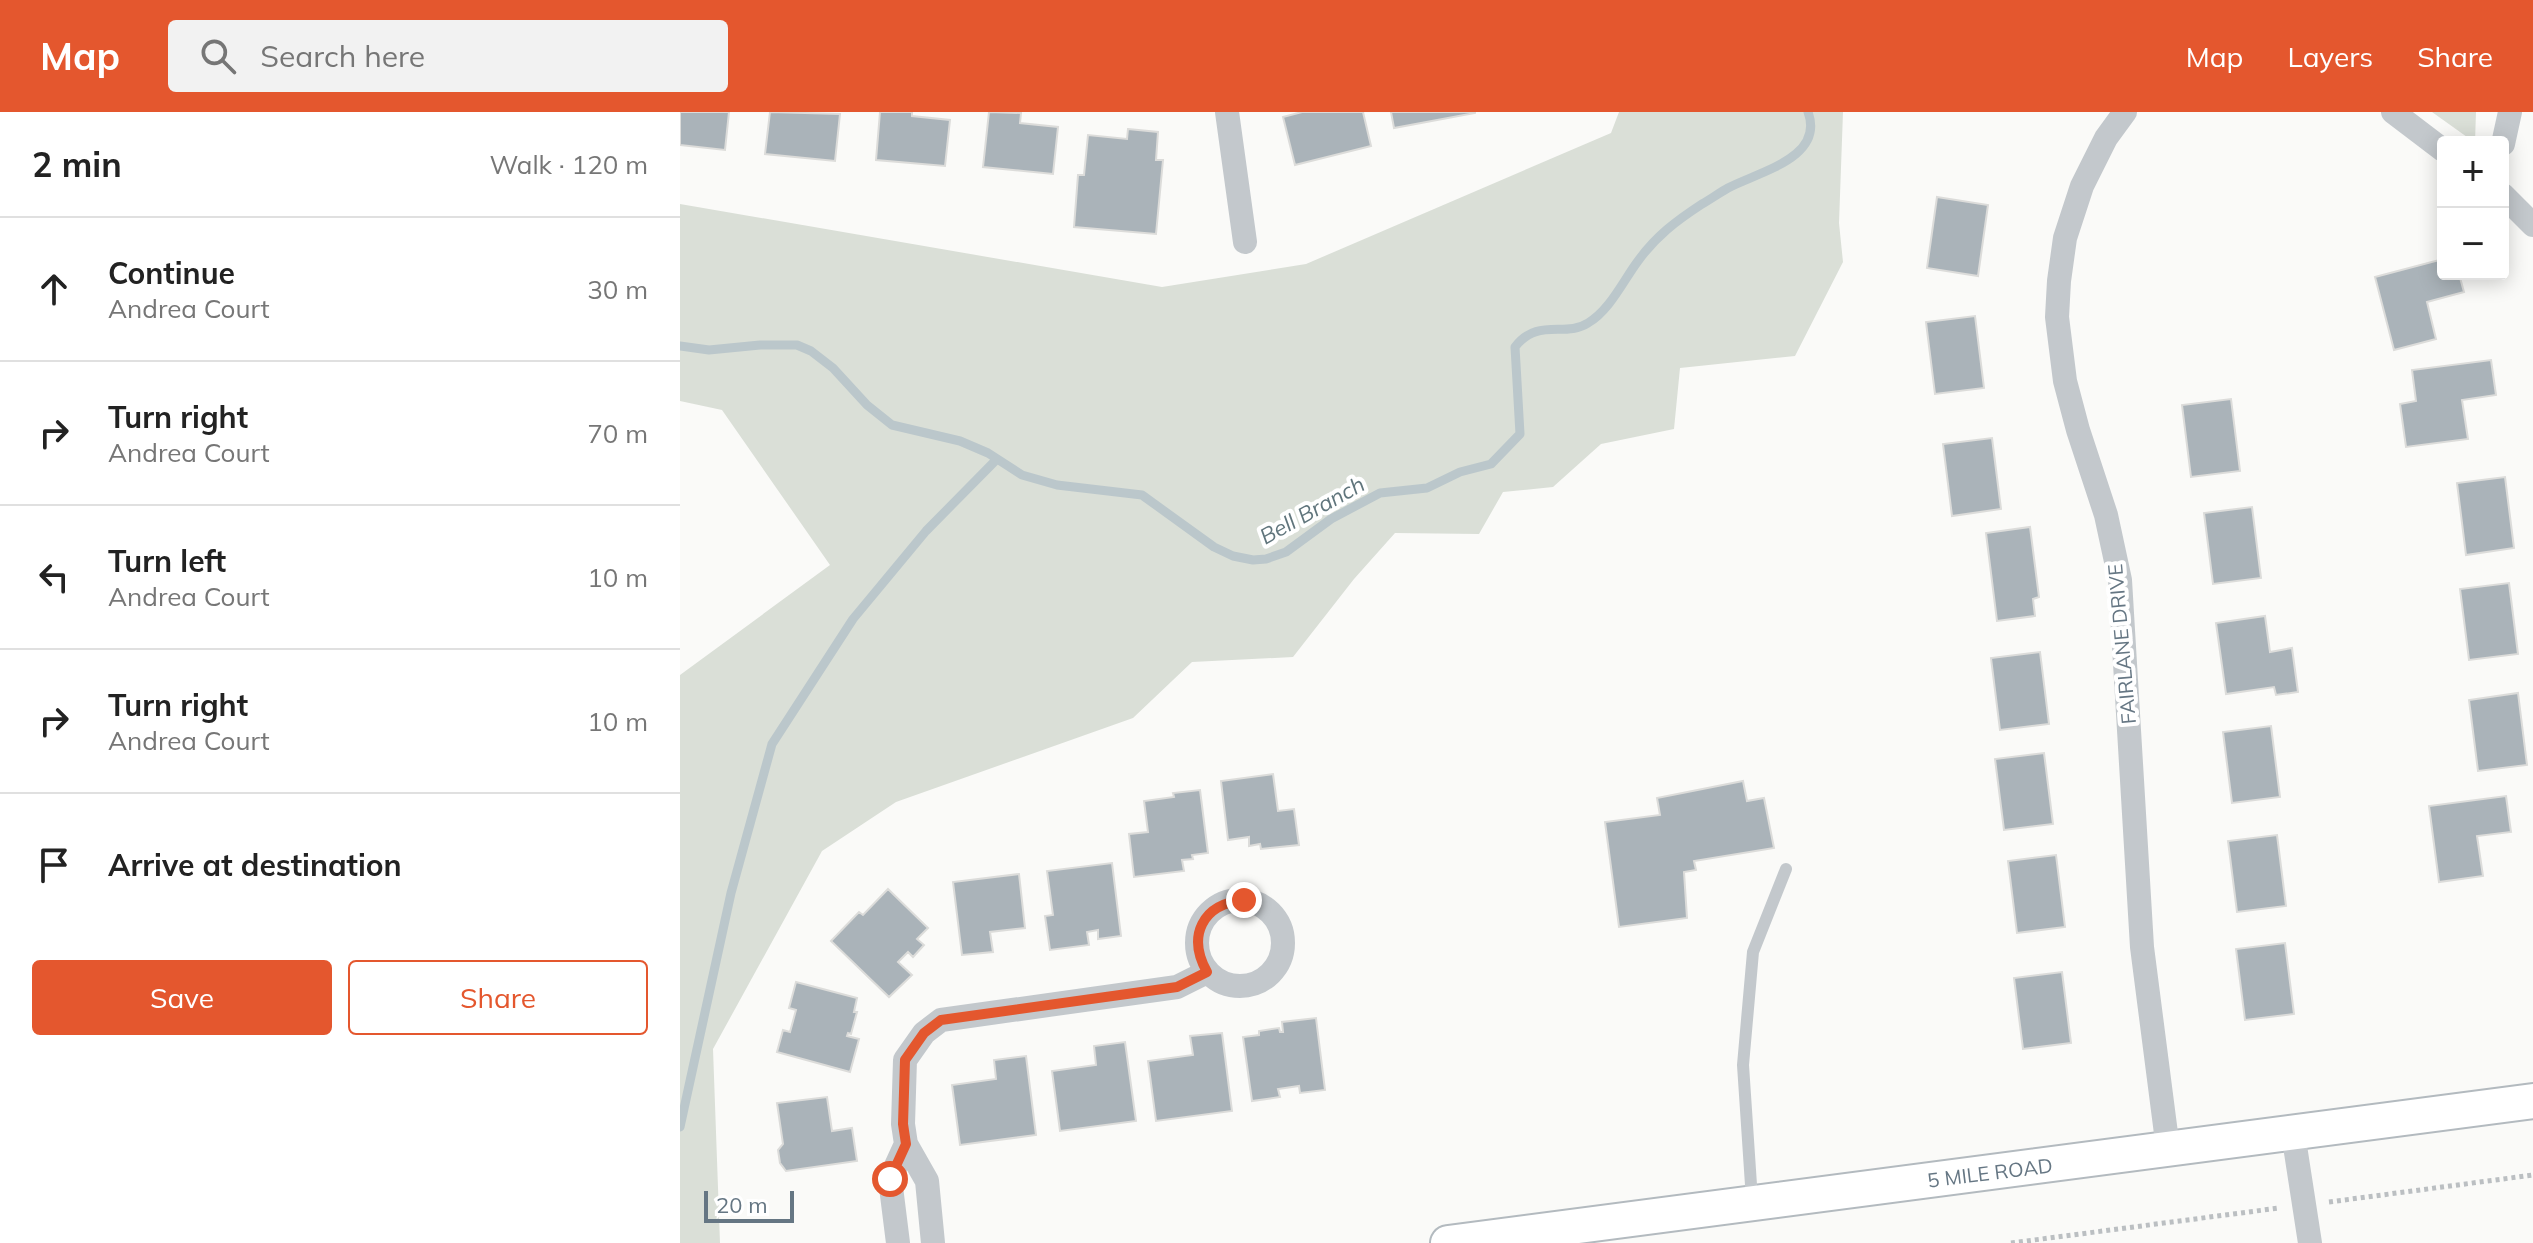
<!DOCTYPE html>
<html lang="en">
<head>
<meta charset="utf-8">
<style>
	:root { --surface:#fff; --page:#f2f2f2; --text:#222; --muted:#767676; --line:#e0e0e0; --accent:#e4572e }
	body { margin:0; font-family:Mulish,sans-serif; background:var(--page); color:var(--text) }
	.controls { position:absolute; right:24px; top:24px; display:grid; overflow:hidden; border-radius:8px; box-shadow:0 4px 20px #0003 }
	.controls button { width:72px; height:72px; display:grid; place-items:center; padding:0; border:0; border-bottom:2px solid var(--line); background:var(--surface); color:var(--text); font:40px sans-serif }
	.scale { position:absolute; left:24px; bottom:20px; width:90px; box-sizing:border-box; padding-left:8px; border:4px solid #657683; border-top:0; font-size:22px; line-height:28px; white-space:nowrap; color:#657683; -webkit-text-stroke:6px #fff; paint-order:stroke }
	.stop { position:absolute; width:24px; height:24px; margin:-18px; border:6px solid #e4572e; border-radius:50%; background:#fff }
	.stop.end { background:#e4572e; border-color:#fff; box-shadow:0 2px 8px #0008 }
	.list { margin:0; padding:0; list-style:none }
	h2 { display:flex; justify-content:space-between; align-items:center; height:104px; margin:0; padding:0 32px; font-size:34px }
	h2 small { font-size:26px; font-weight:400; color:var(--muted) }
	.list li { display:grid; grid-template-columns:52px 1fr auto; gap:24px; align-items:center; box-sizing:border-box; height:144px; padding:0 32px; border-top:2px solid var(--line) }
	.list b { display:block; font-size:30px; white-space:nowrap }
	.list p { margin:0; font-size:26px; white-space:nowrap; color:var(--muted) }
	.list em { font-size:26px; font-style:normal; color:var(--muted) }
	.actions { display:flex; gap:16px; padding:24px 32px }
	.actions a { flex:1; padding:18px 0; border:2px solid var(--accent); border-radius:8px; text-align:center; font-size:28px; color:var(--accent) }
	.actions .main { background:var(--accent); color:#fff }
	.icon { flex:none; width:44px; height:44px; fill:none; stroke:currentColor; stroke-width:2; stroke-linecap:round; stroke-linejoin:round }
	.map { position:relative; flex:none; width:1853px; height:1131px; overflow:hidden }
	header { display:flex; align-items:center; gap:48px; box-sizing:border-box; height:112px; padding:0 40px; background:var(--accent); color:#fff }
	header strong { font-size:38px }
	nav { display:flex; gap:44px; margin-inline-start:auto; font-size:28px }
	.search { width:560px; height:72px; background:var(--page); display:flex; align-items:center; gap:20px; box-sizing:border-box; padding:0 28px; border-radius:8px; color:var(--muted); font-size:30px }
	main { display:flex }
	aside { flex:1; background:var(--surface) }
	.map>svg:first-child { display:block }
</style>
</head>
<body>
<header>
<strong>Map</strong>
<div class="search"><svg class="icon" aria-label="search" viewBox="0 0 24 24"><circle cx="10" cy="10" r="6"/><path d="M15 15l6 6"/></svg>Search here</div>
<nav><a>Map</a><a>Layers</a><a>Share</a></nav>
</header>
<main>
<aside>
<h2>2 min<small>Walk · 120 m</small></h2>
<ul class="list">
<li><svg class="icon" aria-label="ahead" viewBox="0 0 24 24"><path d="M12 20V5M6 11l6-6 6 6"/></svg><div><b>Continue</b><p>Andrea Court</p></div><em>30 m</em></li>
<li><svg class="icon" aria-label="right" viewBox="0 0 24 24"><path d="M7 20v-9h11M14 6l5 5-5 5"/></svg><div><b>Turn right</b><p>Andrea Court</p></div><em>70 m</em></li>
<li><svg class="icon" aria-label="left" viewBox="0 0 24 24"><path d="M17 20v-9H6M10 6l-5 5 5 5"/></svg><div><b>Turn left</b><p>Andrea Court</p></div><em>10 m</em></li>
<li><svg class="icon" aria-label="right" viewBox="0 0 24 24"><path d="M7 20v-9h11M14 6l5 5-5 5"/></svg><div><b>Turn right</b><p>Andrea Court</p></div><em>10 m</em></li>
<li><svg class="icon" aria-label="arrive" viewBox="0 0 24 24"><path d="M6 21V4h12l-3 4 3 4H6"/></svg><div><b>Arrive at destination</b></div></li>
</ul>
<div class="actions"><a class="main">Save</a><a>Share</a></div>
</aside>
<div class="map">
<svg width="1853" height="1131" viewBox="0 0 1853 1131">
	<rect width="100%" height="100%" fill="#fafaf8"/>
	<path fill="#dadfd7" d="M939,0H1163L1159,111L1163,150L1115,244L1000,256L994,317L921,332L873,375L823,380L799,422L715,421L674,467L613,545L512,550L453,606L216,690L142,739L33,937L40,1131H0V563L150,453L42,298L0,289V92L482,175L626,152L931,21Z
		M1752,0H1796L1795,30H1794Z"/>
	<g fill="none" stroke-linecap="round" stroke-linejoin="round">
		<path stroke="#bbc7cb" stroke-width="9" d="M0,234L29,238L80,233H117L131,239L153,256L187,293L212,313L280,329L308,341L342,363L377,373L462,383L534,435L553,444L573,448L586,447L606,440L651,407L700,381L747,376L780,360L811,352L840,322L835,235C858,205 885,226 908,211C930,198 943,169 958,149C976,124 996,109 1022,92C1031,87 1039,81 1048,76C1078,60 1145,46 1128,0
			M0,1015L51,781L92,632L173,507L246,419L317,347"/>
	</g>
	<path fill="#aab3b9" stroke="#dcdcda" stroke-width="2" d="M0,0H49L45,38L0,33Z
		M90,0L160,2L155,49L85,42Z
		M200,0H232V4L270,8L265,54L196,48Z
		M309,0L341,1L340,11L378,15L373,62L303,55Z
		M622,0H683L691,34L615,53L603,5Z
		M711,0H795V1L714,16Z
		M448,17L478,20L476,48H483L476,122L394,115L398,63H404L408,23L447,27Z
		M1257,85L1308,93L1298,164L1247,156Z
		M1763,147V162H1779L1784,180L1747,190L1756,227L1714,238L1695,165Z
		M1295,204L1304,276L1255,282L1246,210Z
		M1811,248L1816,283L1782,288L1788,327L1726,335L1720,292L1736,289L1732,258Z
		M1551,287L1560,359L1511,365L1502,293Z
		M1312,326L1321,397L1272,404L1263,332Z
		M1825,365L1834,436L1786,443L1777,371Z
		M1572,395L1581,466L1533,472L1524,401Z
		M1350,415L1359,485L1353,487L1355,504L1317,509L1306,421Z
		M1829,471L1838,542L1789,548L1780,477Z
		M1585,504L1590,540L1612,536L1618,580L1596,583L1594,575L1546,582L1536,511Z
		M1360,540L1369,612L1320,618L1311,546Z
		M1838,581L1847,653L1798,659L1789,588Z
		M1591,614L1600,685L1552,691L1543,620Z
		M1364,641L1373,712L1324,718L1315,647Z
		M593,662L598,699L614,697L619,733L581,737L580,732L569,734V725L548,728L541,669Z
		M1063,669L1067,689L1084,686L1094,736L1014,749L1016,758L1004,760L1007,806L939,815L925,710L980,703L977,686Z
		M520,678L528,741L512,743L513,747L502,748L504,759L454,765L449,722L468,720L464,689L494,685L493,681Z
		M1826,684L1831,720L1797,724L1803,764L1759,770L1749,694Z
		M1597,723L1606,794L1557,800L1548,729Z
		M1376,743L1385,815L1337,821L1328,749Z
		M432,751L441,824L418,827V818L407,820L409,833L370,838L365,804L373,803L367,759Z
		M339,762L345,816L310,820L313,840L282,843L273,770Z
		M208,777L248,816L237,827L244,833L233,845L228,840L218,850L232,863L209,885L151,829L179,800L183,803Z
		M1605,831L1614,902L1565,908L1556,837Z
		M1382,860L1391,931L1343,937L1334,866Z
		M116,870L177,886L174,900H177L171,922L168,921L167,924L179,927L170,960L97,940L103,918L110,920L116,898L109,896Z
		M636,906L645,978L620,981L619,974L598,977L600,985L572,989L563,925L579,923V919L599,916L600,920H603L602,910Z
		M542,921L552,999L476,1009L468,949L513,943L510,924Z
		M445,930L456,1009L380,1019L372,959L416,953L414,934Z
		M346,944L356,1023L280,1033L272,973L316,967L314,948Z
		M147,985L152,1019L172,1016L177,1049L106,1059L100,1051L98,1038L103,1032L97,991Z"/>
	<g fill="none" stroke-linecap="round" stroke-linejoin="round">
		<defs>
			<path id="secondary" d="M768,1131L1853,989"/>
		</defs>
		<use href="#secondary" stroke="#b3babf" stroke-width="38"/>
		<path stroke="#bbbfc2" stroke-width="5" stroke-dasharray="4 4" stroke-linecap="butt" d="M1649,1090L1853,1063
			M1331,1131L1599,1096"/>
		<path stroke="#c3c8cc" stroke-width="12" d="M1072,1088L1063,953L1073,840L1106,757"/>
		<path stroke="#c3c8cc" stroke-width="24" d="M547,0L565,130
			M1445,0L1426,26L1402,74L1385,126L1379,169L1377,205L1385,269L1398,318L1426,403L1440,468L1462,835L1488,1037
			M1713,0L1763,38
			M1823,32L1830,0
			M1823,83L1853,113
			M517 831a43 43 0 1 1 86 0a43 43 0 1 1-86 0Z
			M1613,1021L1630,1131
			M218,1131L210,1067L226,1032
			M253,1131L247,1069L226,1032L223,1012L225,948L244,921L261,908L497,875L527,860"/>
		<use href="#secondary" stroke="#fff" stroke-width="34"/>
	</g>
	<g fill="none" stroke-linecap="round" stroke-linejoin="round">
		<path stroke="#e4572e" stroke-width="10" d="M210,1067L226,1032L223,1012L225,948L244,921L261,908L497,875L527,860C507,824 522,792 564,788"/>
	</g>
	<g text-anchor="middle" stroke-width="8" stroke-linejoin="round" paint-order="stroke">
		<g font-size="20" fill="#657683" stroke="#fff">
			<text transform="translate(1442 532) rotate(-95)" y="7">FAIRLANE DRIVE</text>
			<text transform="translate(1310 1061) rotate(-7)" y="7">5 MILE ROAD</text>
		</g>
		<g font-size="22" font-style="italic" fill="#60757c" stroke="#fff">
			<text transform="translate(632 398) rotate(-29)" y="8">Bell Branch</text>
		</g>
	</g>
</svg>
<div class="controls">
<button>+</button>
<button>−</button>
</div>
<div class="scale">20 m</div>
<div class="stop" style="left:210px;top:1067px"></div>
<div class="stop end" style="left:564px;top:788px"></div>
</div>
</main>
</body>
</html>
